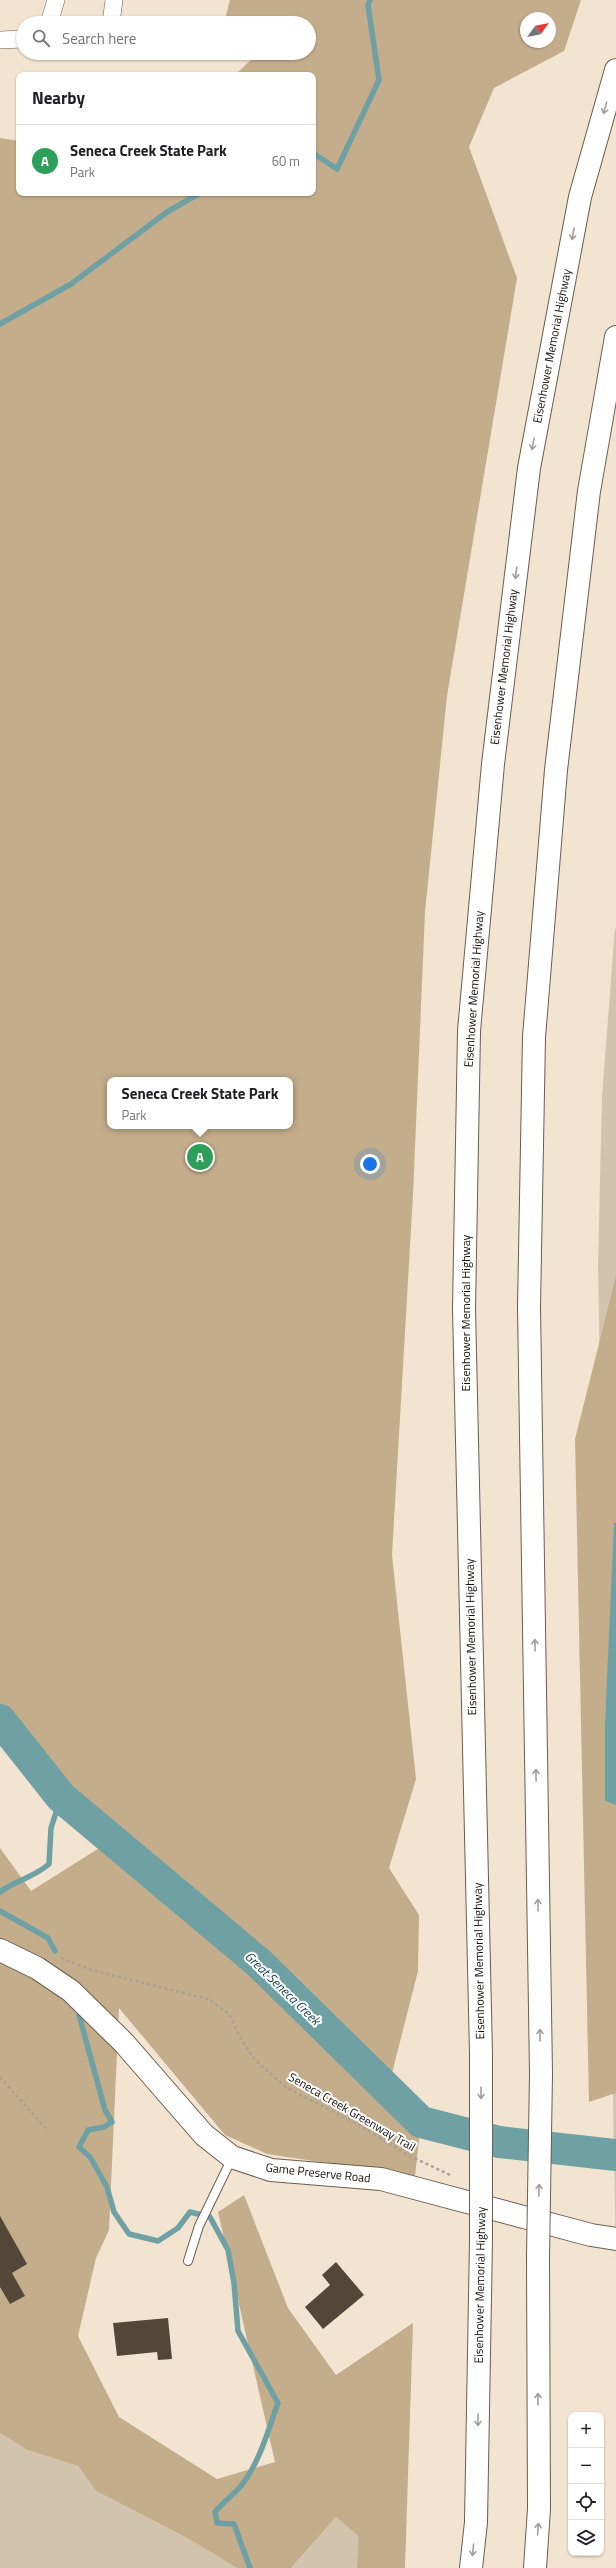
<!DOCTYPE html>
<html lang="en">
<head>
<meta charset="utf-8">
<style>
	:root { --surface:#fff; --page:#f2f2f2; --text:#202124; --muted:#757577; --line:#e0e0e0; --accent:#d93025 }
	body { margin:0; font-family:"Titillium Web",sans-serif; background:var(--page); color:var(--text) }
	.controls { position:absolute; right:12px; bottom:12px; display:grid; overflow:hidden; border-radius:8px; box-shadow:0 1px 3px #0004 }
	.controls button { width:36px; height:36px; display:grid; place-items:center; padding:0; border:0; border-bottom:1px solid var(--line); background:var(--surface); color:var(--text); font:20px sans-serif }
	.compass { position:absolute; left:520px; top:12px; width:36px; height:36px; border-radius:50%; background:var(--surface); box-shadow:0 1px 3px #0004; rotate:57deg }
	.you { position:absolute; left:370px; top:1164px; width:14px; height:14px; margin:-10px; border:3px solid #fff; border-radius:50%; background:#1a73e8; box-shadow:0 0 0 6px #1a73e833 }
	.badge { display:grid; place-items:center; width:26px; height:26px; border-radius:50%; background:var(--accent); color:#fff; font-size:13px; font-weight:700 }
	.pin { position:absolute; translate:-50% -50%; border:2px solid #fff; box-shadow:0 1px 4px #0006 }
	.popup { position:absolute; left:107px; top:1077px; width:186px; height:52px; box-sizing:border-box; display:grid; place-content:center; border-radius:8px; background:var(--surface); filter:drop-shadow(0 1px 3px #0005); font-size:13px; white-space:nowrap; color:var(--muted) }
	.popup b { font-size:15px; color:var(--text) }
	.popup::after { content:''; position:absolute; left:50%; top:100%; margin-left:-8px; border:8px solid transparent; border-top-color:var(--surface) }
	.list { margin:0; padding:0; list-style:none }
	h2 { display:flex; justify-content:space-between; align-items:center; height:52px; margin:0; padding:0 16px; font-size:17px }
	h2 small { font-size:13px; font-weight:400; color:var(--muted) }
	.list li { display:grid; grid-template-columns:26px 1fr auto; gap:12px; align-items:center; box-sizing:border-box; height:72px; padding:0 16px; border-top:1px solid var(--line) }
	.list b { display:block; font-size:15px; white-space:nowrap }
	.list p { margin:0; font-size:13px; white-space:nowrap; color:var(--muted) }
	.list em { font-size:13px; font-style:normal; color:var(--muted) }
	.icon { flex:none; width:22px; height:22px; fill:none; stroke:currentColor; stroke-width:2; stroke-linecap:round; stroke-linejoin:round }
	.map { position:relative; flex:none; width:616px; height:2568px; overflow:hidden }
	.search { position:absolute; background:var(--surface); box-shadow:0 1px 3px #0004; left:16px; top:16px; width:300px; height:44px; display:flex; align-items:center; gap:10px; box-sizing:border-box; padding:0 14px; border-radius:22px; color:var(--muted); font-size:15px }
	.panel { position:absolute; background:var(--surface); box-shadow:0 1px 3px #0004; left:16px; top:72px; width:300px; height:124px; border-radius:8px }
	.map>svg:first-child { display:block }
</style>
</head>
<body>
<div class="map">
<svg width="616" height="2568" viewBox="0 0 616 2568">
	<rect width="100%" height="100%" fill="#f2e4d1"/>
	<path fill="#d1c3ae" d="M615,928L616,930V2263L598,1266L602,1097Z
		M0,2433L27,2450L78,2466L96,2491L189,2539L237,2568H0Z
		M336,2517L358,2536L357,2568H291Z"/>
	<path fill="#c4ad8b" fill-rule="evenodd" d="M230,0H581L564,51L494,88L469,147L517,278L447,696L425,912L413,1195L392,1555L416,1779L389,1868L419,1915L418,1971L388,2089L421,2122L415,2176L267,2154L225,2135L119,2008L109,2230L96,2258L78,2336L119,2417L217,2479L275,2462L218,2212L244,2195L288,2308L336,2375L413,2323L405,2568H357L358,2536L336,2517L291,2568H237L189,2539L96,2491L78,2466L27,2450L0,2433V1848L31,1891L112,1840L61,1797L0,1720V138L19,141V193H313V75H235L253,58L247,53H309V23H224ZM526,18H550V42H526ZM110,1080H290V1126H110Z
		M616,1276V1523L605,1723V1801L616,1805V2093L589,2102L575,1439Z"/>
	<path fill="#6fa1a4" d="M614,1523H616V1805L605,1801V1723Z"/>
	<g fill="none" stroke-linecap="round" stroke-linejoin="round">
		<path stroke="#6fa1a4" stroke-width="5.5" d="M313,153L337,169L379,80L368,5L370,0
			M0,324L71,284L167,212L200,193
			M0,1892C16,1880 33,1878 49,1864L51,1828L61,1797
			M0,1911L48,1938L55,1951
			M79,2015L105,2110L112,2122L104,2127L88,2130L79,2147L90,2157L107,2187L114,2212L129,2234L158,2241L178,2228L190,2212L210,2217L228,2250L234,2283L238,2331L278,2403C268,2430 260,2462 241,2486C233,2495 223,2502 215,2512L217,2523L234,2524L250,2568"/>
		<path stroke="#6fa1a4" stroke-width="32" d="M0,1720L61,1797L259,1963L421,2122L499,2142L616,2155"/>
	</g>
	<path fill="#534838" d="M0,2216L27,2264L12,2273L25,2296L10,2304L0,2287Z
		M336,2262L364,2295L323,2329L305,2307L330,2285L322,2275Z
		M168,2318L172,2359L158,2360L157,2352L117,2356L113,2323Z"/>
	<g fill="none" stroke-linecap="round" stroke-linejoin="round">
		<defs>
			<path id="lane" d="M188,2261L199,2226L232,2158"/>
			<path id="street" d="M49,23L56,0
				M111,23L114,0
				M0,40L23,39"/>
			<path id="secondary" d="M0,1950L37,1968L71,1991L124,2043L204,2135L232,2157L271,2170L381,2179L591,2235L616,2239"/>
			<path id="highway" d="M481,2054L464,1309L469,1031L493,764L529,468L580,197L616,70
				M541,2074L529,1307L534,1037L556,770L589,491L616,337
				M471,2568L476,2522L481,2240
				M535,2568L539,2509L538,2257"/>
		</defs>
		<use href="#lane" stroke="#6a5e4d" stroke-width="10"/>
		<use href="#street" stroke="#6a5e4d" stroke-width="18"/>
		<use href="#secondary" stroke="#6a5e4d" stroke-width="24"/>
		<use href="#highway" stroke="#6a5e4d" stroke-width="24"/>
		<path stroke="#aba091" stroke-width="2.5" stroke-dasharray="3 3" stroke-linecap="butt" d="M61,1958L91,1970L208,1999L229,2014L242,2041L255,2060L287,2088L359,2125L406,2154L452,2176
			M0,2077L47,2130"/>
		<use href="#lane" stroke="#fff" stroke-width="8"/>
		<use href="#street" stroke="#fff" stroke-width="17"/>
		<use href="#secondary" stroke="#fff" stroke-width="22"/>
		<use href="#highway" stroke="#fff" stroke-width="22"/>
		<defs>
			<path id="highway-bridge" d="M481,2240V2054
				M538,2257L541,2074"/>
		</defs>
		<use href="#highway-bridge" stroke="#6a5e4d" stroke-width="24" stroke-linecap="butt"/>
		<use href="#highway-bridge" stroke="#fff" stroke-width="22"/>
	</g>
	<defs><path id="oneway-shaft" d="M-6 0H5M1.5-3L5.5 0L1.5 3" fill="none" stroke-width="1.6" stroke-linecap="round" stroke-linejoin="round"/></defs>
	<g stroke="#a19f9c">
		<use href="#oneway-shaft" transform="translate(605 108) rotate(106)"/>
		<use href="#oneway-shaft" transform="translate(573 234) rotate(101)"/>
		<use href="#oneway-shaft" transform="translate(533 444) rotate(101)"/>
		<use href="#oneway-shaft" transform="translate(516 573) rotate(97)"/>
		<use href="#oneway-shaft" transform="translate(535 1645) rotate(-91)"/>
		<use href="#oneway-shaft" transform="translate(536 1775) rotate(-91)"/>
		<use href="#oneway-shaft" transform="translate(538 1905) rotate(-91)"/>
		<use href="#oneway-shaft" transform="translate(540 2035) rotate(-91)"/>
		<use href="#oneway-shaft" transform="translate(481 2093) rotate(90)"/>
		<use href="#oneway-shaft" transform="translate(539 2190) rotate(-89)"/>
		<use href="#oneway-shaft" transform="translate(538 2399) rotate(-90)"/>
		<use href="#oneway-shaft" transform="translate(478 2420) rotate(91)"/>
		<use href="#oneway-shaft" transform="translate(538 2529) rotate(-86)"/>
		<use href="#oneway-shaft" transform="translate(473 2550) rotate(96)"/>
	</g>
	<g text-anchor="middle" stroke-width="4" stroke-linejoin="round" paint-order="stroke">
		<g font-size="12" fill="#130f08" stroke="#fff">
			<text transform="translate(552 346) rotate(-79)" y="4">Eisenhower Memorial Highway</text>
			<text transform="translate(504 667) rotate(-83)" y="4">Eisenhower Memorial Highway</text>
			<text transform="translate(474 989) rotate(-86)" y="4">Eisenhower Memorial Highway</text>
			<text transform="translate(466 1313) rotate(-90)" y="4">Eisenhower Memorial Highway</text>
			<text transform="translate(471 1637) rotate(-91)" y="4">Eisenhower Memorial Highway</text>
			<text transform="translate(479 1961) rotate(-91)" y="4">Eisenhower Memorial Highway</text>
			<text transform="translate(352 2112) rotate(30)" y="4">Seneca Creek Greenway Trail</text>
			<text transform="translate(318 2173) rotate(6)" y="4">Game Preserve Road</text>
			<text transform="translate(480 2285) rotate(-89)" y="4">Eisenhower Memorial Highway</text>
		</g>
		<g font-size="13" font-style="italic" fill="#134245" stroke="#fff">
			<text transform="translate(283 1988) rotate(44)" y="5">Great Seneca Creek</text>
		</g>
	</g>
</svg>
<div class="controls">
<button>+</button>
<button>−</button>
<button><svg class="icon" aria-label="locate" viewBox="0 0 24 24"><circle cx="12" cy="12" r="6"/><path d="M12 2v4M12 18v4M2 12h4M18 12h4"/></svg></button>
<button><svg class="icon" aria-label="layers" viewBox="0 0 24 24"><path d="M12 4l9 5-9 5-9-5zM3 14l9 5 9-5"/></svg></button>
</div>
<svg class="compass" viewBox="-18 -18 36 36"><path d="M0-13l5 13h-10z" fill="#e53935"/><path d="M0 13l5-13h-10z" fill="#757577"/></svg>
<div class="you"></div>
<div class="pin badge" style="left:200px;top:1157px;background:#2e9e5b">A</div>
<div class="popup"><b>Seneca Creek State Park</b>Park</div>
<div class="search"><svg class="icon" aria-label="search" viewBox="0 0 24 24"><circle cx="10" cy="10" r="6"/><path d="M15 15l6 6"/></svg>Search here</div>
<section class="panel">
<h2>Nearby<small></small></h2>
<ul class="list">
<li><span class="badge" style="background:#2e9e5b">A</span><div><b>Seneca Creek State Park</b><p>Park</p></div><em>60 m</em></li>
</ul>
</section>
</div>
</body>
</html>
